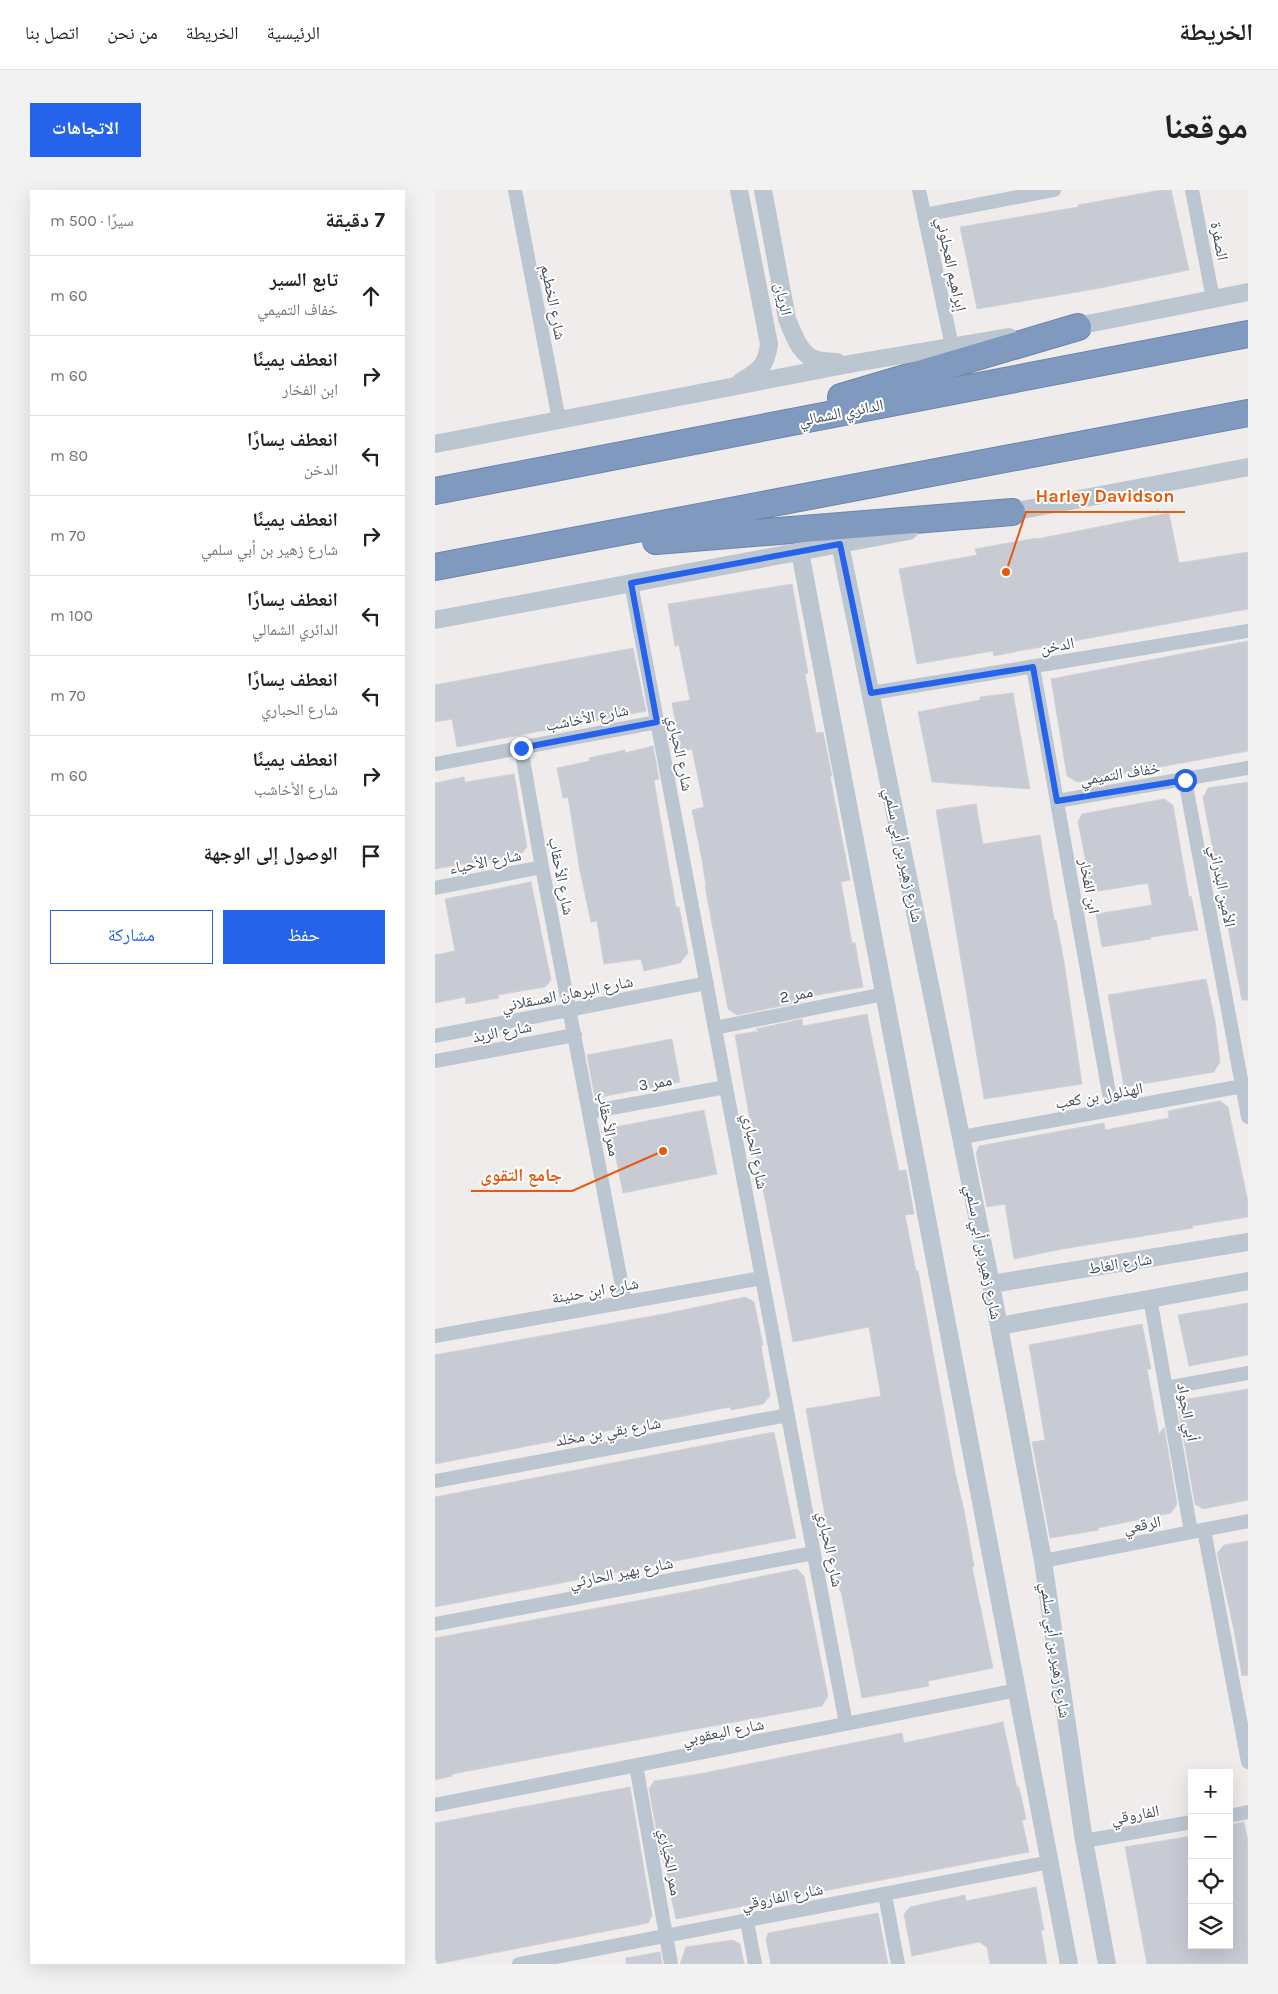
<!DOCTYPE html>
<html lang="ar">
<head>
<meta charset="utf-8">
<style>
	:root { --surface:#fff; --page:#f2f2f2; --text:#222; --muted:#767676; --line:#e0e0e0; --accent:#2563eb }
	body { margin:0; font-family:Karla,"Noto Naskh Arabic",sans-serif; background:var(--page); color:var(--text); direction:rtl }
	.controls { position:absolute; right:15px; bottom:15px; display:grid; overflow:hidden; border-radius:0px; box-shadow:0 5px 20px #0002 }
	.controls button { width:45px; height:45px; display:grid; place-items:center; padding:0; border:0; border-bottom:1px solid var(--line); background:var(--surface); color:var(--text); font:25px sans-serif }
	.stop { position:absolute; width:15px; height:15px; margin:-11px; border:4px solid #2563eb; border-radius:50%; background:#fff }
	.stop.end { background:#2563eb; border-color:#fff; box-shadow:0 1px 5px #0008 }
	.list { margin:0; padding:0; list-style:none }
	h2 { display:flex; justify-content:space-between; align-items:center; height:65px; margin:0; padding:0 20px; font-size:21px }
	h2 small { font-size:16px; font-weight:400; color:var(--muted) }
	.list li { display:grid; grid-template-columns:32px 1fr auto; gap:15px; align-items:center; box-sizing:border-box; height:80px; padding:0 20px; border-top:1px solid var(--line) }
	.list b { display:block; font-size:19px; white-space:nowrap }
	.list p { margin:0; font-size:16px; white-space:nowrap; color:var(--muted) }
	.list em { font-size:16px; font-style:normal; color:var(--muted) }
	.actions { display:flex; gap:10px; padding:15px 20px }
	.actions a { flex:1; padding:11px 0; border:1px solid var(--accent); border-radius:0px; text-align:center; font-size:18px; color:var(--accent) }
	.actions .main { background:var(--accent); color:#fff }
	.icon { flex:none; width:28px; height:28px; fill:none; stroke:currentColor; stroke-width:2; stroke-linecap:round; stroke-linejoin:round }
	.map { position:relative; flex:none; width:813px; height:1774px; overflow:hidden; direction:ltr; border-radius:0px }
	header { display:flex; align-items:center; gap:30px; box-sizing:border-box; height:70px; padding:0 25px; background:var(--surface); border-bottom:1px solid var(--line) }
	header strong { font-size:24px }
	nav { display:flex; gap:28px; margin-inline-start:auto; font-size:18px }
	.intro { display:flex; align-items:center; justify-content:space-between; box-sizing:border-box; height:120px; padding:0 30px }
	h1 { margin:0; font-size:35px }
	.button { padding:12px 22px; border-radius:0px; background:var(--accent); color:#fff; font-size:18px; font-weight:700 }
	main { display:flex; gap:30px; padding:0 30px }
	aside { flex:1; background:var(--surface); border-radius:0px; box-shadow:0 5px 20px #0002 }
	.map>svg:first-child { display:block }
</style>
</head>
<body>
<header>
<strong>الخريطة</strong>
<nav><a>الرئيسية</a><a>الخريطة</a><a>من نحن</a><a>اتصل بنا</a></nav>
</header>
<div class="intro"><h1>موقعنا</h1><a class="button">الاتجاهات</a></div>
<main>
<div class="map">
<svg width="813" height="1774" viewBox="0 0 813 1774">
	<rect width="100%" height="100%" fill="#f0ecec"/>
	<path fill="#c8cbd3" stroke="#d0d2d9" d="M726,0H736L754,80L660,99L542,119L525,37L643,17V15Z
		M734,323L744,373L813,362V419L584,461L559,466L558,461L482,474L464,379L542,365L540,359L602,348V349Z
		M357,394L373,483L370,484L381,543L388,542L397,586H395L415,690L406,692L417,753H420L428,797L365,808L366,812L302,825L293,819L270,696H271L267,670L257,620L269,617L257,559L246,561L237,513L255,510L244,455L240,456L233,414Z
		M813,451V561L642,592L632,586L616,489Z
		M198,458L211,521L22,557L17,529L0,532V495Z
		M578,503L595,599L497,592L483,522L545,510V507Z
		M218,556L224,589L219,590L226,632L241,717H244L253,763L245,773L209,781L206,769L169,774L162,731L156,732L145,681L133,607L128,608L122,578L155,571L154,568L190,560V563Z
		M79,584L92,657L86,664L0,679V593L29,587L30,592Z
		M813,592V810H807L768,608L773,598Z
		M729,609L738,615L754,707L756,706L763,740L716,747V749L667,757L661,724L717,715L713,693L657,702L643,632L647,624Z
		M541,614L548,654L605,645L619,730H621L629,772L647,894L549,909L501,620Z
		M96,692L116,790L110,797L63,805L64,808L31,814L30,807L0,813V765L20,761L10,709Z
		M771,789L780,831L785,872L779,882L689,897L673,805Z
		M432,824L464,981L471,980L479,1024L470,1025L481,1081H483L520,1282L530,1325L539,1376L537,1377L558,1478L493,1491L494,1496L427,1508L406,1401H405L396,1359L371,1219L446,1206L434,1137L358,1152L319,953L300,845L324,841L321,839L367,829L368,836Z
		M237,849L245,892L160,908L152,865Z
		M785,911L793,917L813,1012V1027L757,1036L758,1038L627,1059L579,1069L570,1014L552,1017L541,964L544,956L669,933L670,940L734,928L733,921Z
		M269,920L282,984L188,1003L175,938Z
		M310,1107L319,1112L328,1155L326,1156L335,1206L328,1214L296,1220L295,1217L0,1274V1165L234,1123Z
		M813,1113V1165L754,1176L743,1125Z
		M707,1134L716,1179H712L724,1244L729,1237L742,1314L736,1323L663,1338L664,1340L615,1348L597,1252L610,1250L594,1155Z
		M813,1199V1310L768,1319L760,1314L743,1216L747,1210Z
		M339,1242L361,1348L0,1417V1307Z
		M813,1351V1485L807,1486L799,1440L782,1363L789,1355Z
		M362,1379L369,1386L393,1506L387,1516L70,1574L17,1584V1586L0,1590V1448L255,1401Z
		M568,1532L582,1598L584,1597L591,1629L587,1630L594,1662L241,1729L227,1665H226L214,1599L219,1591L264,1584L467,1543L469,1553Z
		M195,1597L217,1726L213,1733L2,1774L0,1766V1633Z
		M809,1632L813,1651V1774H712L690,1657L757,1646V1755H794V1635Z
		M601,1697L609,1740H606L612,1774H555L552,1757L544,1752L477,1766L469,1724L475,1717L530,1705L531,1711Z
		M443,1723L453,1774H336L331,1750L333,1743Z
		M298,1750L305,1754L309,1774H245L251,1757Z
		M225,1762L227,1774H191V1768Z"/>
	<g fill="none" stroke-linecap="round" stroke-linejoin="round">
		<defs>
			<path id="motorway" d="M406,207L643,137
				M0,301L813,144
				M221,351L577,322
				M0,377L813,223"/>
		</defs>
		<use href="#motorway" stroke="#6c85ab" stroke-width="28"/>
		<path stroke="#bcc6d0" stroke-width="14" d="M80,0L124,230
			M484,0L517,156
			M757,0L778,109
			M489,25L619,0
			M196,393L411,1534
			M598,477L677,920
			M436,503L813,441
			M86,558L107,677L190,1112
			M0,574L222,532
			M750,590L813,927
			M622,611L813,578
			M0,698L107,677
			M280,838L449,804
			M0,846L272,793
			M0,871L140,845
			M154,922L291,897
			M527,947L808,896
			M715,1108L756,1342
			M0,1146L327,1088
			M731,1198L813,1183
			M0,1291L353,1225
			M769,1340L813,1572
			M608,1371L813,1331
			M0,1434L379,1363
			M201,1575L236,1774
			M0,1615L582,1500
			M794,1626L813,1622
			M649,1651L757,1632
			M450,1705L463,1774
			M312,1731L320,1774
			M84,1774L615,1672"/>
		<path stroke="#bcc6d0" stroke-width="18" d="M328,0L352,129C358,143 365,166 382,170C389,172 396,171 402,172
			M632,138L813,102
			M304,193C323,181 331,178 334,154L304,0
			M0,254L420,173L574,147
			M566,324L813,277
			M405,354L556,1094L608,1371L649,1651L672,1774
			M365,362L634,1774
			M0,430L474,341
			M556,1094L813,1052
			M564,1136L813,1091"/>
		<use href="#motorway" stroke="#809abf" stroke-width="26"/>
	</g>
	<g fill="none" stroke-linecap="round" stroke-linejoin="round">
		<path stroke="#2563eb" stroke-width="6" d="M86,558L222,532L196,393L405,354L436,503L598,477L622,611L750,590"/>
	</g>
	<g text-anchor="middle" stroke-width="4" stroke-linejoin="round" paint-order="stroke">
		<g font-size="16" fill="#444e5b" stroke="#fff">
			<text transform="translate(785 51) rotate(79)" y="6">الصفرة</text>
			<text transform="translate(517 74) rotate(78)" y="6">إبراهيم العجلوني</text>
			<text transform="translate(349 109) rotate(78)" y="6">الريان</text>
			<text transform="translate(119 112) rotate(79)" y="6">شارع الخطيم</text>
			<text transform="translate(406 222) rotate(-11)" y="6">الدائري الشمالي</text>
			<text transform="translate(622 455) rotate(-10)" y="6">الدخن</text>
			<text transform="translate(152 527) rotate(-11)" y="6">شارع الأخاشب</text>
			<text transform="translate(246 563) rotate(79)" y="6">شارع الحباري</text>
			<text transform="translate(685 583) rotate(-9)" y="6">خفاف التميمي</text>
			<text transform="translate(469 665) rotate(78)" y="6">شارع زهير بن أبي سلمي</text>
			<text transform="translate(50 671) rotate(-11)" y="6">شارع الأحياء</text>
			<text transform="translate(127 686) rotate(79)" y="6">شارع الأحقاب</text>
			<text transform="translate(655 696) rotate(80)" y="6">ابن الفخار</text>
			<text transform="translate(788 696) rotate(79)" y="6">الأمين البدراني</text>
			<text transform="translate(132 803) rotate(-11)" y="6">شارع البرهان العسقلاني</text>
			<text transform="translate(361 804) rotate(-11)" y="6">ممر 2</text>
			<text transform="translate(67 841) rotate(-11)" y="6">شارع الربذ</text>
			<text transform="translate(220 892) rotate(-10)" y="6">ممر 3</text>
			<text transform="translate(664 905) rotate(-10)" y="6">الهذلول بن كعب</text>
			<text transform="translate(174 934) rotate(79)" y="6">ممرالأحقاب</text>
			<text transform="translate(321 961) rotate(79)" y="6">شارع الحباري</text>
			<text transform="translate(549 1062) rotate(79)" y="6">شارع زهير بن أبي سلمي</text>
			<text transform="translate(685 1073) rotate(-9)" y="6">شارع الغاط</text>
			<text transform="translate(160 1100) rotate(-10)" y="6">شارع ابن حنينة</text>
			<text transform="translate(753 1222) rotate(80)" y="6">أبي الجواد</text>
			<text transform="translate(173 1241) rotate(-10)" y="6">شارع بقي بن مخلد</text>
			<text transform="translate(707 1334) rotate(-11)" y="6">الرقعي</text>
			<text transform="translate(396 1359) rotate(79)" y="6">شارع الحباري</text>
			<text transform="translate(186 1382) rotate(-11)" y="6">شارع بهير الحارثي</text>
			<text transform="translate(621 1460) rotate(82)" y="6">شارع زهير بن أبي سلمي</text>
			<text transform="translate(288 1541) rotate(-11)" y="6">شارع اليعقوبي</text>
			<text transform="translate(700 1624) rotate(-10)" y="6">الفاروقي</text>
			<text transform="translate(236 1672) rotate(80)" y="6">ممر الخياري</text>
			<text transform="translate(347 1706) rotate(-11)" y="6">شارع الفاروقي</text>
		</g>
	</g>
	<path fill="none" stroke="#e8590c" stroke-width="2" d="M571 382L591 322H750M228 961L137 1001H36"/>
	<g fill="#e8590c" stroke="#fff" stroke-width="2">
		<circle cx="571" cy="382" r="5"/>
		<circle cx="228" cy="961" r="5"/>
	</g>
	<g font-size="18" text-anchor="middle" font-weight="bold" fill="#e8590c" stroke="#fff" stroke-width="4" stroke-linejoin="round" paint-order="stroke">
		<text x="670" y="312">Harley Davidson</text>
		<text x="86" y="991">جامع التقوى</text>
	</g>
</svg>
<div class="controls">
<button>+</button>
<button>−</button>
<button><svg class="icon" aria-label="locate" viewBox="0 0 24 24"><circle cx="12" cy="12" r="6"/><path d="M12 2v4M12 18v4M2 12h4M18 12h4"/></svg></button>
<button><svg class="icon" aria-label="layers" viewBox="0 0 24 24"><path d="M12 4l9 5-9 5-9-5zM3 14l9 5 9-5"/></svg></button>
</div>
<div class="stop" style="left:750px;top:590px"></div>
<div class="stop end" style="left:86px;top:558px"></div>
</div>
<aside>
<h2>7 دقيقة<small>سيرًا · 500 m</small></h2>
<ul class="list">
<li><svg class="icon" aria-label="ahead" viewBox="0 0 24 24"><path d="M12 20V5M6 11l6-6 6 6"/></svg><div><b>تابع السير</b><p>خفاف التميمي</p></div><em>60 m</em></li>
<li><svg class="icon" aria-label="right" viewBox="0 0 24 24"><path d="M7 20v-9h11M14 6l5 5-5 5"/></svg><div><b>انعطف يمينًا</b><p>ابن الفخار</p></div><em>60 m</em></li>
<li><svg class="icon" aria-label="left" viewBox="0 0 24 24"><path d="M17 20v-9H6M10 6l-5 5 5 5"/></svg><div><b>انعطف يسارًا</b><p>الدخن</p></div><em>80 m</em></li>
<li><svg class="icon" aria-label="right" viewBox="0 0 24 24"><path d="M7 20v-9h11M14 6l5 5-5 5"/></svg><div><b>انعطف يمينًا</b><p>شارع زهير بن أبي سلمي</p></div><em>70 m</em></li>
<li><svg class="icon" aria-label="left" viewBox="0 0 24 24"><path d="M17 20v-9H6M10 6l-5 5 5 5"/></svg><div><b>انعطف يسارًا</b><p>الدائري الشمالي</p></div><em>100 m</em></li>
<li><svg class="icon" aria-label="left" viewBox="0 0 24 24"><path d="M17 20v-9H6M10 6l-5 5 5 5"/></svg><div><b>انعطف يسارًا</b><p>شارع الحباري</p></div><em>70 m</em></li>
<li><svg class="icon" aria-label="right" viewBox="0 0 24 24"><path d="M7 20v-9h11M14 6l5 5-5 5"/></svg><div><b>انعطف يمينًا</b><p>شارع الأخاشب</p></div><em>60 m</em></li>
<li><svg class="icon" aria-label="arrive" viewBox="0 0 24 24"><path d="M6 21V4h12l-3 4 3 4H6"/></svg><div><b>الوصول إلى الوجهة</b></div></li>
</ul>
<div class="actions"><a class="main">حفظ</a><a>مشاركة</a></div>
</aside>
</main>
</body>
</html>
